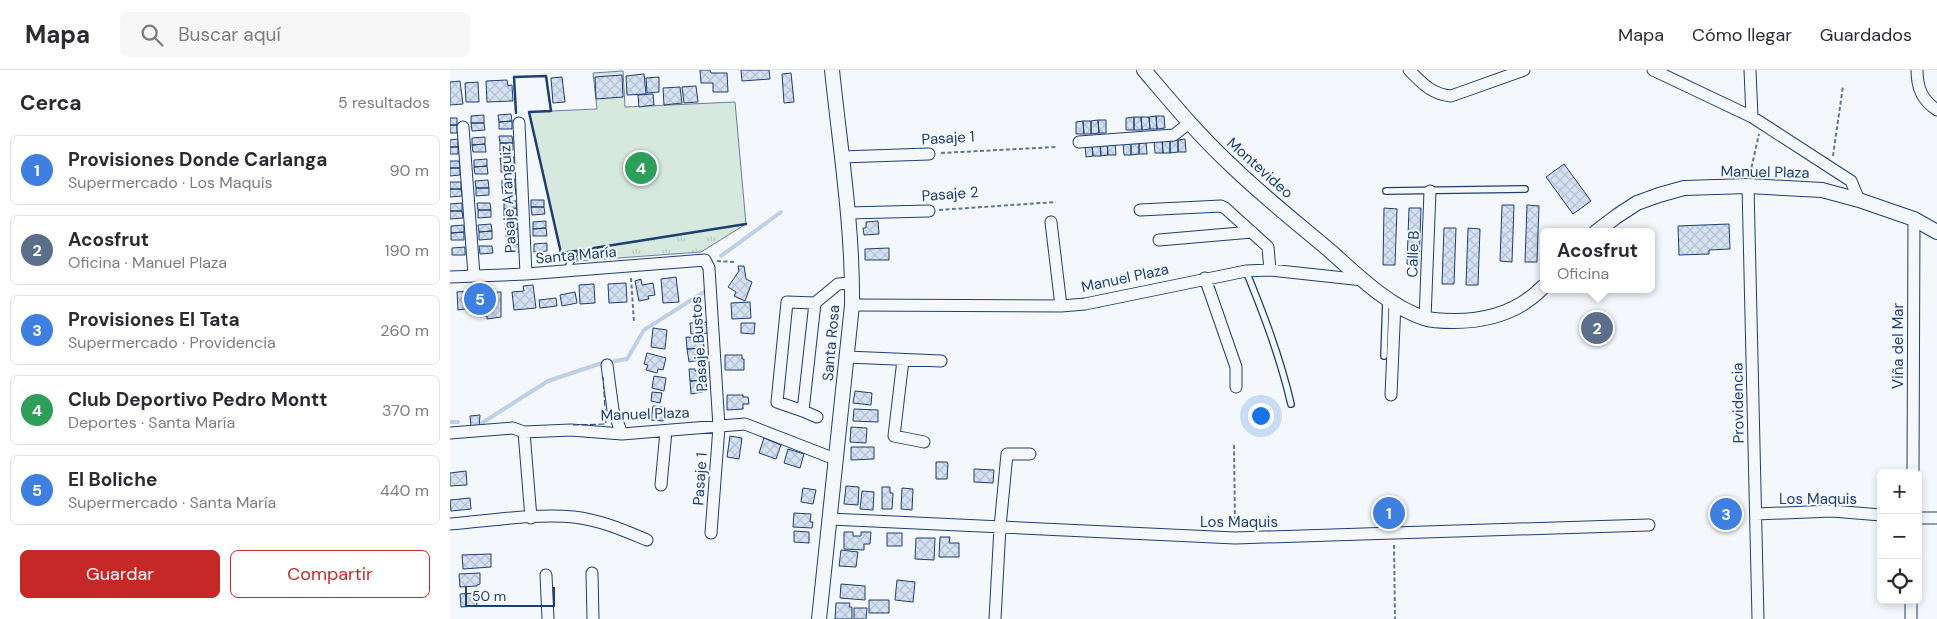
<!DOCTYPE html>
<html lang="es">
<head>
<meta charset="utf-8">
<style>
	:root { --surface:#fff; --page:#f7f7f7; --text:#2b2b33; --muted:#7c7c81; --line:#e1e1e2; --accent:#c62828 }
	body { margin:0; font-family:"DM Sans",sans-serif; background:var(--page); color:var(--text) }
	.controls { position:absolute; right:15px; bottom:15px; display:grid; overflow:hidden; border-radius:8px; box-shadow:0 2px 8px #0003 }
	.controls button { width:45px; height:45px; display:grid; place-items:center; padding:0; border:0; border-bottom:1px solid var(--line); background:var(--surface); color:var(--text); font:25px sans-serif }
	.scale { position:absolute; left:15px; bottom:12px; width:90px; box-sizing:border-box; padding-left:5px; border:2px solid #1d3f73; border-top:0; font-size:14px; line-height:18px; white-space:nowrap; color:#1d3f73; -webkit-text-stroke:4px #f4f7fb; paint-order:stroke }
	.you { position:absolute; left:810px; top:345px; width:18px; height:18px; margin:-12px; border:4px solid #fff; border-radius:50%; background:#1a73e8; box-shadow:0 0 0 8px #1a73e833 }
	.badge { display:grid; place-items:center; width:32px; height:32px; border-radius:50%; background:var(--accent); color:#fff; font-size:16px; font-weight:700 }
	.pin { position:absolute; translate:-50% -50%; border:2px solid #fff; box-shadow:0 1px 5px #0006 }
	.popup { position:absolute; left:1090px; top:158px; width:115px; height:65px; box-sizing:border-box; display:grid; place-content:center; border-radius:8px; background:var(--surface); filter:drop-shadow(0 1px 4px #0005); font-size:16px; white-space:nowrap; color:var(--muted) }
	.popup b { font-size:19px; color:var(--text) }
	.popup::after { content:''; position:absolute; left:50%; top:100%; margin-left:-10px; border:10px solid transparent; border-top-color:var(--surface) }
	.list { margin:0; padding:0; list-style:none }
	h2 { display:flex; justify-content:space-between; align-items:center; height:65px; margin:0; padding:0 20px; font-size:21px }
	h2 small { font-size:16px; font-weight:400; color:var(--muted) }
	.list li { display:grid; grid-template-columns:32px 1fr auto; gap:15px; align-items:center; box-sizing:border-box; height:70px; margin:0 10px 10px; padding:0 10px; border:1px solid var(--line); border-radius:8px }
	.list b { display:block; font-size:19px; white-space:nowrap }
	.list p { margin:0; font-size:16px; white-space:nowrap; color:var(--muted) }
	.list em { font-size:16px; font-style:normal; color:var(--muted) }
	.actions { display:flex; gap:10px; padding:15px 20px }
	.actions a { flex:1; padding:11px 0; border:1px solid var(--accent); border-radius:8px; text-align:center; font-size:18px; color:var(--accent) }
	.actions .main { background:var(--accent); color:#fff }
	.icon { flex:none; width:28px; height:28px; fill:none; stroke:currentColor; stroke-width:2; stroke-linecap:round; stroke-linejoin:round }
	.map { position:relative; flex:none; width:1487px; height:549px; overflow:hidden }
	header { display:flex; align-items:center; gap:30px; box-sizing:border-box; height:70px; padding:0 25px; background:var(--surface); border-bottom:1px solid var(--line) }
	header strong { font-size:24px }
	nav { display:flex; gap:28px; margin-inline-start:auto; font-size:18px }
	.search { width:350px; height:45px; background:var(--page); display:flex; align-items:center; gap:12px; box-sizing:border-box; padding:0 18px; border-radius:8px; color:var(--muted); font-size:19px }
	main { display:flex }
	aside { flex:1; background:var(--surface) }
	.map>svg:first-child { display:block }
</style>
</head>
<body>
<header>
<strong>Mapa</strong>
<div class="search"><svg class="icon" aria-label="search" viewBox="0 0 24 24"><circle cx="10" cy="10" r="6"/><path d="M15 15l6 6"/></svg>Buscar aquí</div>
<nav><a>Mapa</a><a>Cómo llegar</a><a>Guardados</a></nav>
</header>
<main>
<aside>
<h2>Cerca<small>5 resultados</small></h2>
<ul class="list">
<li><span class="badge" style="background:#3f7fe0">1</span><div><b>Provisiones Donde Carlanga</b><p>Supermercado · Los Maquis</p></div><em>90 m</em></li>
<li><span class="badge" style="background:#5c6f8a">2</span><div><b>Acosfrut</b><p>Oficina · Manuel Plaza</p></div><em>190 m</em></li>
<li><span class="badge" style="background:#3f7fe0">3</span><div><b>Provisiones El Tata</b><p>Supermercado · Providencia</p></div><em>260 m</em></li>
<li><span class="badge" style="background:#2e9e5b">4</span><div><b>Club Deportivo Pedro Montt</b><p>Deportes · Santa María</p></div><em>370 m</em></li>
<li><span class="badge" style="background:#3f7fe0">5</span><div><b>El Boliche</b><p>Supermercado · Santa María</p></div><em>440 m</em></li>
</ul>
<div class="actions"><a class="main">Guardar</a><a>Compartir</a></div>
</aside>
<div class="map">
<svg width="1487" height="549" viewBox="0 0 1487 549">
	<defs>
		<pattern id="grass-tufts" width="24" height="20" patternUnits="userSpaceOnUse" patternTransform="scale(1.25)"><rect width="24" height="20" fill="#d7e8df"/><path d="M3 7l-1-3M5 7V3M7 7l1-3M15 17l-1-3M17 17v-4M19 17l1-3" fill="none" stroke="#b8c8c3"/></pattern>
		<pattern id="building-cross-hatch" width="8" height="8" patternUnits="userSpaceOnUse" patternTransform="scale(1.25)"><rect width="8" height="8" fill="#d5e0f0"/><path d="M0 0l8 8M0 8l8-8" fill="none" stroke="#b6c1d1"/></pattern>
	</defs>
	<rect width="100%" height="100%" fill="#f4f7fb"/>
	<path fill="url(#grass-tufts)" stroke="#687fa3" d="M296,154L251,182L126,191L133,180L135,183L144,178Z"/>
	<path fill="#d7e8df" stroke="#687fa3" d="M173,1L175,37L285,32L296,154L144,178L134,183L133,180L111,183L79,42L147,39L143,3Z"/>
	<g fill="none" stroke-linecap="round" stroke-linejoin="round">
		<path stroke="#bed0e5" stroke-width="4" d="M271,186L331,142
			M0,352H8
			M32,353L98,311L149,294L177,289L194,260L254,222"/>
	</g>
	<path fill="url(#building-cross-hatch)" stroke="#1d3f73" d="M250,0H260L261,3H277L278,22H263V13H251Z
		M291,0H319L320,9L292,11Z
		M341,3L344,32L334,33L332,4Z
		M194,4L196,24L177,25L176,6Z
		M172,5L173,27L146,29L145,7Z
		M112,7L115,32L103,33L101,8Z
		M209,7V22L197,23L196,8Z
		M57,10L58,16L62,15L63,31L37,32L36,11Z
		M10,11L13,34L0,35V12Z
		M28,12L29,32H16L15,13Z
		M246,16L248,32L234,33L232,17Z
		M230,17L232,33L214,35L213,18Z
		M203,24L204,35L189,37L188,25Z
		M61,44L62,51L49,52L48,45Z
		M34,45V53H21V46Z
		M706,46H714L715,58L707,59Z
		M706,46L707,59H700L699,47Z
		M684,47H691L692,60H684Z
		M684,47V60H676V48Z
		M691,47H699L700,59L692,60Z
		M0,48H7V55H0Z
		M648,50H656V63H649Z
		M648,50L649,63L641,64V51Z
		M62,51V59H49V52Z
		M633,51H641V64H634Z
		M633,51L634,64H626V52Z
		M21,53H34L35,60L22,61Z
		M0,55H7V63H0Z
		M49,66H62L63,73H50Z
		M35,67V74L22,75V68Z
		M8,69V77H0V70Z
		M735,69L736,82H728V70Z
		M712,70H720V83H713Z
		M712,70L713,83H705L704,71Z
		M720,70H728V82L720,83Z
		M696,71L697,84H689V72Z
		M665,72L666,85H658L657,73Z
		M673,72H681V85H674Z
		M681,72H689V84L681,85Z
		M50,73H63V80L50,81Z
		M650,73H657L658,85L651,86Z
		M650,73L651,86H643L642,74Z
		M35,74L36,82H23L22,75Z
		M635,74H642L643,86L636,87Z
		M0,77H8V84H0Z
		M64,87V94L51,95L50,88Z
		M37,89V96L24,97V90Z
		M0,91H9L10,98H0Z
		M64,94V102H51V95Z
		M1114,94L1141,131L1123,144L1096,107Z
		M37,96L38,104H25L24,97Z
		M0,98H10V105L0,106Z
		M65,109V116L52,117V110Z
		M38,110L39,118H26L25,111Z
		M0,112H11V119H0Z
		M65,116L66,124H53L52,117Z
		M26,118H39V125L26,126Z
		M0,119H11L12,126L0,127Z
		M81,130H94V137H81Z
		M54,131H66L67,138L54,139Z
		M12,133V141H0V134Z
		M27,133H40L41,140H28Z
		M1052,135H1064L1062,192L1050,191Z
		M1077,135L1089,136L1087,192H1075Z
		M81,137H94L95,144L82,145Z
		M67,138V145L54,146V139Z
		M934,138L947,139L945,195H933Z
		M959,138H971L969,195L957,194Z
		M28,140H41V147L28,148Z
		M0,141H12L13,148L0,149Z
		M96,151V158L83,159V152Z
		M428,151L429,164L414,165L413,158H416V152Z
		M69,152V159L56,160L55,153Z
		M41,154L42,161L29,162L28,155Z
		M1279,154L1280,179L1259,180V184L1229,185L1228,156Z
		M14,155V162L1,163V156Z
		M96,158L97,166H83V159Z
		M994,158H1006L1004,214H992Z
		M1018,158L1030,159L1028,215H1016Z
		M69,159V167H56V160Z
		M42,161V169L29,170V162Z
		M14,162V170H1V163Z
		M97,173V181L84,182V174Z
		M70,174V182H57V175Z
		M29,176H42L43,183L30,184Z
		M15,177V185H2V178Z
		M439,178V190H415V179Z
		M288,196H294L296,209L302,212L295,231L284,226L286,222L278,217L289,201Z
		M226,207L229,232L213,233L211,209Z
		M191,209L192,215L203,213L205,225L198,226L199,229L189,231L185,211Z
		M176,213L177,232L159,233L158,214Z
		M144,214L145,233L130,234L129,215Z
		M83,215L86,238L64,240L62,222L74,221L73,216Z
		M20,221L22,238L8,240L7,222Z
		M51,222V247L37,249V246H31L30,235H27V227L31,226V223Z
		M125,222L127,233L112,236L110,225Z
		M106,228L107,236L90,238L89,230Z
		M300,232L301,248L282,249L281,233Z
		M259,252L260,263L241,264L240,253Z
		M291,253H305L304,264L291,263Z
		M203,258L217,260L215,279L201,277Z
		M236,267L253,268L254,278L237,279Z
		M254,278L255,289L239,292L237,279Z
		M197,283L216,288L213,300L208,299L207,303L196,300L198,295L194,294Z
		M275,285H292V289H294V300H275Z
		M239,299H245V301L255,300L256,310L240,311Z
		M204,306L216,308L214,321L202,318Z
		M256,310L257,321L241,324L240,311Z
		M405,321L422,323L421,335L403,333Z
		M202,322L212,323L210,333L201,331Z
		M277,325H293V327H298L299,334H293V339L277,340Z
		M203,336L214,337L213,351L201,350Z
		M404,339L428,340V352L403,351Z
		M30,345L29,358L21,357L20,346Z
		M401,357L417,358L416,373L400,372Z
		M280,366L292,368L289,389L277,387Z
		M314,368L331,375L326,389L309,383Z
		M401,377H424V389L401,390Z
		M338,379L354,384L350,398L334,393Z
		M486,392H497L498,394L497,409H486Z
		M524,399L544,400L543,413L524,412Z
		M16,401L17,415L0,416V403Z
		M396,416L409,417L408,435L394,434Z
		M432,417H440V423H443L442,439H432Z
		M353,418L366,420L363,434L351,432Z
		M452,418L463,419L462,440L451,439Z
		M412,421L424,422L423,440L410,439Z
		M20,428L21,439L1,441L0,430Z
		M344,443L361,444L360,452H363L362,458L343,457Z
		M344,461L359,462V473L344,472Z
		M394,462H403V466H411V462H421L420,474H414V480L394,479Z
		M437,463H452V476H437Z
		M490,467H500L499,473H509V487H489Z
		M466,468H485L484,490L465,489Z
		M391,480L408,482L406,497L389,496Z
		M41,484V497L13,499L12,485Z
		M30,503V514L27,515V516L10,517L9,504Z
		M447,510L465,512L463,532L445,530Z
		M391,514L415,516V530L390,528Z
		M26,523L27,536L11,537L10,524Z
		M419,530H439V543H419Z
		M386,533H400L399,537H402V549H385Z
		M404,538H417L416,549H404Z"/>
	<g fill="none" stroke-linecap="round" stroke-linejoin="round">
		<defs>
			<path id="service" d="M936,121L1075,119
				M117,200L124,184
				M796,201C814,245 830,287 841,334
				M934,286L936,229"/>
			<path id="minor" d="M959,0C972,13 981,24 1001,26L1074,0
				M1203,0L1302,47L1401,111L1409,130
				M1300,0L1302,47
				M1467,0C1467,18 1472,30 1487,40
				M69,53L76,204
				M13,57L24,205
				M629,72L724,65L739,53
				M391,87L479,84
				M1298,116L1308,549
				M690,140L771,136L775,138L818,177L820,200
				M397,143L479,141
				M601,152L611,236
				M709,170L802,162
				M0,207L76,204L255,190L259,198L269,357L261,463
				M755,208L786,297V317
				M365,233L353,341L327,332L337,232L365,233L388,214L402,213
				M402,235L611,236L635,234L796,201L820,200L913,210
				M975,249L980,121
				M397,287L491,291
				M453,290L444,366L474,372
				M157,295L163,340L172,364
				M941,325L945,233
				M353,341L367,347
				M74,362L81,448
				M0,363L63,358L74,362L121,360L172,364L295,354L385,389
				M1463,403L1464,149
				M211,415L216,361
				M1306,444L1382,441L1431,445
				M1468,448H1487
				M380,449L785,468L1199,455
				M0,454C39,451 86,443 124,447C150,450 173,460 197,470
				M142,503L143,549
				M96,505L98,549
				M545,549L550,457L557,384H580
				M1461,549V530"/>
			<path id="tertiary" d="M694,0C723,34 751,68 784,98C814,127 847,153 879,180C906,204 939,237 974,248C983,251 995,251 1004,251C1038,251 1069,242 1093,217
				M1146,162L1167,146L1187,133L1209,125L1234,118L1298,116L1372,120L1409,130L1464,149L1487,162
				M369,549L402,235C403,157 390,77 382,0"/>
		</defs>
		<use href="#service" stroke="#1d3f73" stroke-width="8"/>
		<use href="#minor" stroke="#1d3f73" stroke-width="13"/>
		<use href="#tertiary" stroke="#1d3f73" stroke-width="16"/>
		<path stroke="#5e769c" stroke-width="2" stroke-dasharray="4 2.5" stroke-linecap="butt" d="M491,83L606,77
			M1383,86L1393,16
			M1300,104L1309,64
			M489,140L606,132
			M267,191L284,192
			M181,208L184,253
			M784,375L785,456
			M944,475L945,549"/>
		<use href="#service" stroke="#f4f7fb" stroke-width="5.5"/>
		<use href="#minor" stroke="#f4f7fb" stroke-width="11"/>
		<use href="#tertiary" stroke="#f4f7fb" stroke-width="14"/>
		<path stroke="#1d3f73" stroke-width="1" stroke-dasharray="6 2.5" stroke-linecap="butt" d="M123,355L156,354L153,307"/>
		<path stroke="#1d3f73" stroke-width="2.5" d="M66,43L64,7L96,6L101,41L79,42L111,183L110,188
			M111,183L133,180L134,183L144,178L296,154"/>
	</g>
	<g text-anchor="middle" stroke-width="4" stroke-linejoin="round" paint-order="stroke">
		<g font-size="15" fill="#1d3f73" stroke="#f4f7fb">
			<text transform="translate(498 68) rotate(-3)" y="5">Pasaje 1</text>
			<text transform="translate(810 98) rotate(42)" y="5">Montevideo</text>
			<text transform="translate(1315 102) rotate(1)" y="5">Manuel Plaza</text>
			<text transform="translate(500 124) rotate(-4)" y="5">Pasaje 2</text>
			<text transform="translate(58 129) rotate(-93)" y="5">Pasaje Aranguiz</text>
			<text transform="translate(963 184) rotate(-88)" y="5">Calle B</text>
			<text transform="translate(126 185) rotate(-5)" y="5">Santa María</text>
			<text transform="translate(675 208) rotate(-12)" y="5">Manuel Plaza</text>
			<text transform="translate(381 273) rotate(-85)" y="5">Santa Rosa</text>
			<text transform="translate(249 274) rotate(-94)" y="5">Pasaje Bustos</text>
			<text transform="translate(1448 276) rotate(-90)" y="5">Viña del Mar</text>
			<text transform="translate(1288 333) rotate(-91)" y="5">Providencia</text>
			<text transform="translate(195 344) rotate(-2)" y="5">Manuel Plaza</text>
			<text transform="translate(250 409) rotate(-86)" y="5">Pasaje 1</text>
			<text x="1368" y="434">Los Maquis</text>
			<text x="789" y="457">Los Maquis</text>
		</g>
	</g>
</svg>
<div class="controls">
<button>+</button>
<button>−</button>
<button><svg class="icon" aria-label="locate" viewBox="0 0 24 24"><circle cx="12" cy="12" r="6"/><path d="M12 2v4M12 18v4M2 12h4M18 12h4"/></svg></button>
</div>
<div class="scale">50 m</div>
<div class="you"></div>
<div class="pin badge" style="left:939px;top:443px;background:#3f7fe0">1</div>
<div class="pin badge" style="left:1147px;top:258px;background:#5c6f8a">2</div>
<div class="popup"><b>Acosfrut</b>Oficina</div>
<div class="pin badge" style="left:1276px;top:444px;background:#3f7fe0">3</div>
<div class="pin badge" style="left:191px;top:98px;background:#2e9e5b">4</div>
<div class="pin badge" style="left:30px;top:229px;background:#3f7fe0">5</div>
</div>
</main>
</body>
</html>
